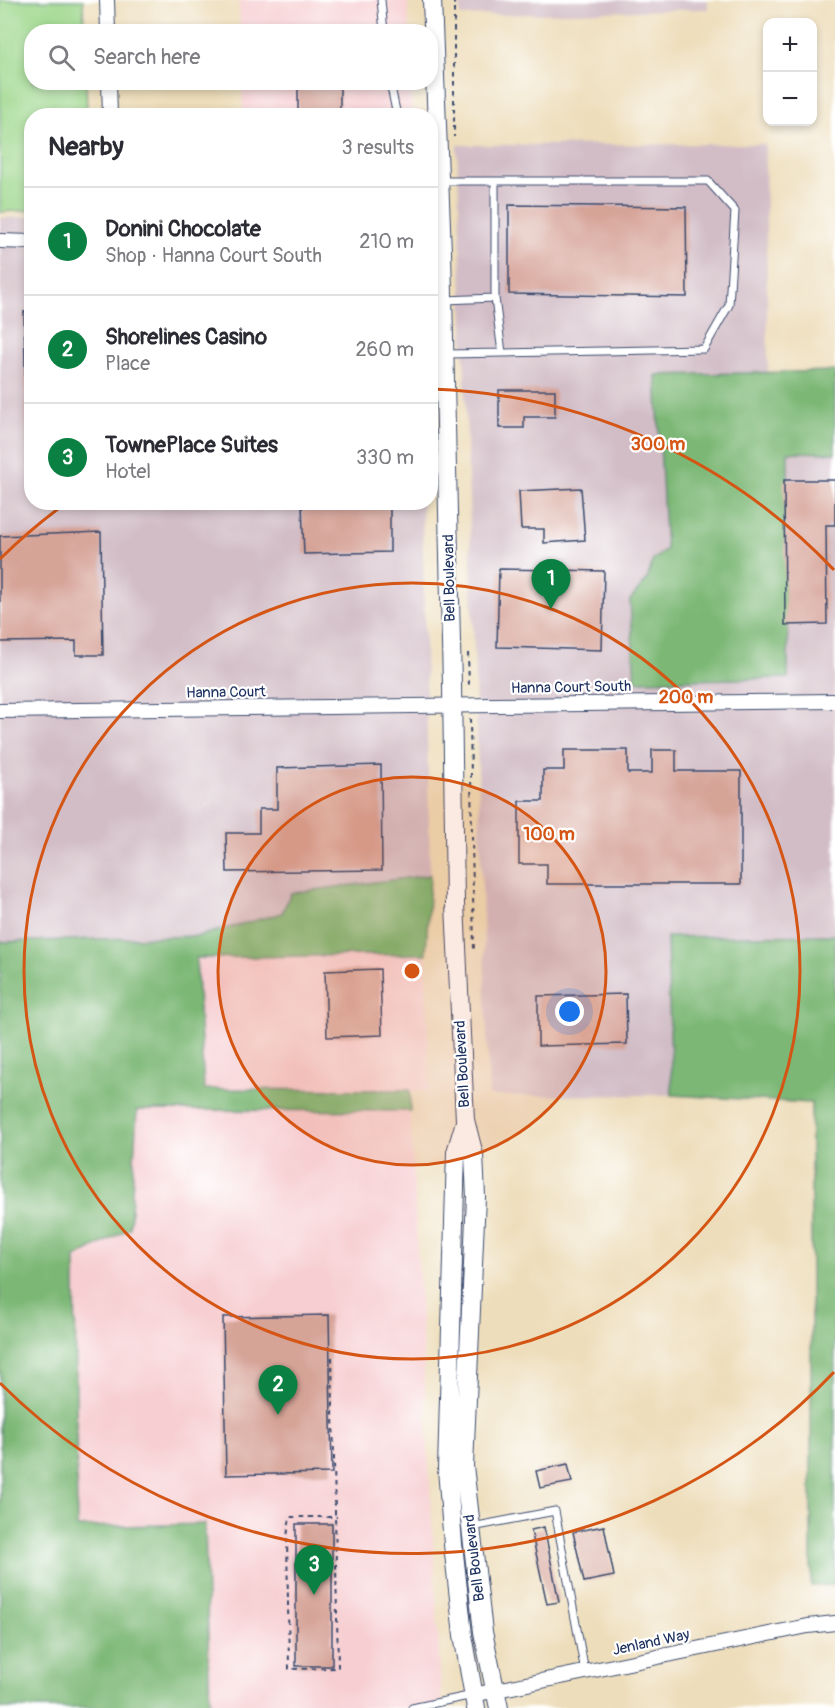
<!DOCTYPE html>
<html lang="en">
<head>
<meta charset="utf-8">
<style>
	:root { --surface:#fff; --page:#f2f2f3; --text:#2b2b33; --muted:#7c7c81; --line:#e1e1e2; --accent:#0b8043 }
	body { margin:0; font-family:Pangolin,sans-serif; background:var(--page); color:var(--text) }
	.controls { position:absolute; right:18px; top:18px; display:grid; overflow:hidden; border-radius:12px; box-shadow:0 3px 9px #0003 }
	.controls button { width:54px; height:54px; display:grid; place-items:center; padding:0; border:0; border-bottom:2px solid var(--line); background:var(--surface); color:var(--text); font:30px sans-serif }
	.you { position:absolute; left:570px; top:1012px; width:21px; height:21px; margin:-15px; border:4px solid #fff; border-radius:50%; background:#1a73e8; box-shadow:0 0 0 9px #1a73e833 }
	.badge { display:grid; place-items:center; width:39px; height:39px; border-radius:50%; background:var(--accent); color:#fff; font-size:20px; font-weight:700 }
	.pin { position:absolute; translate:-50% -50px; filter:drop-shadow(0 2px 3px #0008) }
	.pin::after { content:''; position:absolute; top:32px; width:21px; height:18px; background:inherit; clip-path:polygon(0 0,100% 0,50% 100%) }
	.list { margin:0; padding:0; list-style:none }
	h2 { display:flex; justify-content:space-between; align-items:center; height:78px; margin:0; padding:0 24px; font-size:26px }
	h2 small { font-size:20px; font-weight:400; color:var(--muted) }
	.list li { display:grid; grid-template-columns:39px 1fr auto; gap:18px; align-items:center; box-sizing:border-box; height:108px; padding:0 24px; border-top:2px solid var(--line) }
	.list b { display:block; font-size:22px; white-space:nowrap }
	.list p { margin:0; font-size:20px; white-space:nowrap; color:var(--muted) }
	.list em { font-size:20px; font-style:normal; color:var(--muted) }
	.icon { flex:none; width:33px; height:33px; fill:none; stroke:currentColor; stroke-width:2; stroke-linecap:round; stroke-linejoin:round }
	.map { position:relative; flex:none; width:835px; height:1708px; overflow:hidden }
	.search { position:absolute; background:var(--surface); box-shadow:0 3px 9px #0003; left:24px; top:24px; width:414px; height:66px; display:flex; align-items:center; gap:15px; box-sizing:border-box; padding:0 21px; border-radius:24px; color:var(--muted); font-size:22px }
	.panel { position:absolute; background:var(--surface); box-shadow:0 3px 9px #0003; left:24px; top:108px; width:414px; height:402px; border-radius:24px }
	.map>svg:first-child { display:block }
</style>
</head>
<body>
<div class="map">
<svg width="835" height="1708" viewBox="0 0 835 1708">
	<rect width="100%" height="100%" fill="#fff"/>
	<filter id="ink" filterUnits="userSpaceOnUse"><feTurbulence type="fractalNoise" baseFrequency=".0167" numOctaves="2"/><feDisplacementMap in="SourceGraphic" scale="12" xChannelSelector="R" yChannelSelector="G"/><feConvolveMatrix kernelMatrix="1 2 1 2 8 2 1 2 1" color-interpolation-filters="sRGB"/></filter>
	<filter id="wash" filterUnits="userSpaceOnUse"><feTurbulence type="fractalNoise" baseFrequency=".008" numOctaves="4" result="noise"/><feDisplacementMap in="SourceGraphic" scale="24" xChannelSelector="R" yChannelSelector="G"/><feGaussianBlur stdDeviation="1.35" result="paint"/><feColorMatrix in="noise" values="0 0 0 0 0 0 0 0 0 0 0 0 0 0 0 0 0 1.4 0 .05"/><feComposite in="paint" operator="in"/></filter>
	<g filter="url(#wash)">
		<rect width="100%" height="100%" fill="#edddba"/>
		<path fill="#f7cfd2" d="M239,0H408L409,31H240Z
			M242,83H411L412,115H243Z
			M426,954L429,1091L204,1089L196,958Z
			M136,1110L410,1111L442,1708H210L205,1524L77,1527L75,1257L130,1228Z"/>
		<path fill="#d2bdc6" d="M460,0H708V9L460,16Z
			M765,144L768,372L656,375L666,550L653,560L647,580L630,600L787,678L788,452L835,453V935L667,937L672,1095L489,1096L457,145Z
			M31,217L32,502L422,503L430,875L292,893L282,913L199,936L0,942V218Z"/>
		<path fill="#9bd689" stroke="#5b8274" stroke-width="1.5" d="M0,0H83L84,31L32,32V82L86,83L87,115L32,116L31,210L0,212Z"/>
		<path fill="#7cb775" stroke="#4c736a" stroke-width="1.5" d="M835,371V453L788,452V678L635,681L630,600L647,580L653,560L666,550L656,375Z
			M430,875L426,954L196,958L204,1089L410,1090V1111L137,1110L130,1228L75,1258L77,1527L205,1524L210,1708H0V942L199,936L282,913L291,893Z
			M835,935V1585L811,1586V1103L672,1095L667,937Z"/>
		<g id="blocks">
			<path fill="#d6a397" d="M298,82H340V116H298Z
				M509,205L686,207L687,297L509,294Z
				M32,311V465H27L24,312Z
				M499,390H555V417H524V428H499Z
				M784,480H835V525H826L827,624L785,625Z
				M581,488L585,540L544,543V529H521L519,491Z
				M390,504V552L304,554L302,505Z
				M101,532L103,655H76V641L0,642V536Z
				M499,569L604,571L602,650L497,647Z
				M564,750H628V773H652V750H676V771H741V884H547V864H519V801H543V770H564Z
				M381,765L382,870L227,872L226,833H259V809H277V768Z
				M380,969L382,1035L327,1037L325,971Z
				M626,994L627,1044L538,1046V996Z
				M329,1315L332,1473L226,1475L223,1317Z
				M568,1464L572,1482L540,1488L536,1471Z
				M296,1524H332V1666H296Z
				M604,1526L614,1576L584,1582L573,1532Z
				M544,1527L559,1602L547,1604L531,1530Z"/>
		</g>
	</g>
	<g filter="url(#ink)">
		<use href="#blocks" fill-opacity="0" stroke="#3a496c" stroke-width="1.5"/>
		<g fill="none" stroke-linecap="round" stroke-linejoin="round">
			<defs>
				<path id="lane" d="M381,0L384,32
					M390,82L397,116
					M442,181H708L735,211L729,305L704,349L447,354
					M495,181V298L502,353
					M445,300L495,298
					M472,1527L555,1511L585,1672
					M412,1708L473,1695"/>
				<path id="street" d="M107,0L108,32
					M109,82L110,116
					M0,241L32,242
					M0,711L835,701
					M473,1695L808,1626L835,1623"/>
				<path id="secondary" d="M432,0L442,252L452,685L455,904L465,1120L474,1155L476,1197L464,1466L483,1632L499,1708
					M465,1122L456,1152L447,1469L453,1544L463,1635L476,1708"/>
			</defs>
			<use href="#lane" stroke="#3a496c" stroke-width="9"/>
			<use href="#street" stroke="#3a496c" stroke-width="16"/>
			<use href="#secondary" stroke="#3a496c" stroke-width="20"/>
			<path stroke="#3a496c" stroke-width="2" stroke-dasharray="4.5 4.5" stroke-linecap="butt" d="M454,0V137
				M468,653L469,686
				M470,719L474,953
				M332,1357L338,1668L289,1669L287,1537L290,1517H337"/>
			<use href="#lane" stroke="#fff" stroke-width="7"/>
			<use href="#street" stroke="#fff" stroke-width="14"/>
			<use href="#secondary" stroke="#fff" stroke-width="18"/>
		</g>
	</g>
	<circle cx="412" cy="971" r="194" fill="#d45514" fill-opacity=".12"/>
	<g fill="none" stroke="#d45514" stroke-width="3">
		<circle cx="412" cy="971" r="194"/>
		<circle cx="412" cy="971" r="388"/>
		<path d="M834 1372A582 582 0 0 1 0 1383M0 559A582 582 0 0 1 66 503M432 389A582 582 0 0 1 834 570"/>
	</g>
	<g text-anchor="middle" stroke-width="4.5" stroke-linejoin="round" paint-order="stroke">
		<g font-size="15" fill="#1b2f5e" stroke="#fff">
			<text transform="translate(449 578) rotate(-91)" y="5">Bell Boulevard</text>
			<text transform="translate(571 687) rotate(-1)" y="5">Hanna Court South</text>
			<text transform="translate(226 692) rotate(-1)" y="5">Hanna Court</text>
			<text transform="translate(462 1064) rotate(-93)" y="5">Bell Boulevard</text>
			<text transform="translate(474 1558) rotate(-97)" y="5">Bell Boulevard</text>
			<text transform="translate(651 1642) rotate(-12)" y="5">Jenland Way</text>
		</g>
	</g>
	<circle cx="412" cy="971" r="9" fill="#d45514" stroke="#fff" stroke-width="3"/>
	<g font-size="18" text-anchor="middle" font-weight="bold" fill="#d45514" stroke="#fff" stroke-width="4.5" stroke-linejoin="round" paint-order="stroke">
		<text x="658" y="450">300 m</text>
		<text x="686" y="703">200 m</text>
		<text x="549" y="840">100 m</text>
	</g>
</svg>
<div class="controls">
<button>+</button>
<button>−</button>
</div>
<div class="you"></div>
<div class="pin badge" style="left:551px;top:609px">1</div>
<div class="pin badge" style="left:278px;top:1415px">2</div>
<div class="pin badge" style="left:314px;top:1595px">3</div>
<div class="search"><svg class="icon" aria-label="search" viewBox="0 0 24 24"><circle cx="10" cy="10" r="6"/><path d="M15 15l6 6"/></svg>Search here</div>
<section class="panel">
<h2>Nearby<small>3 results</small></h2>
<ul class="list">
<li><span class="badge">1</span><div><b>Donini Chocolate</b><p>Shop · Hanna Court South</p></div><em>210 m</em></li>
<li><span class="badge">2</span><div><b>Shorelines Casino</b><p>Place</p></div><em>260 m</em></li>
<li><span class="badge">3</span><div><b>TownePlace Suites</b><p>Hotel</p></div><em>330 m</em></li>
</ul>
</section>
</div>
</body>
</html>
